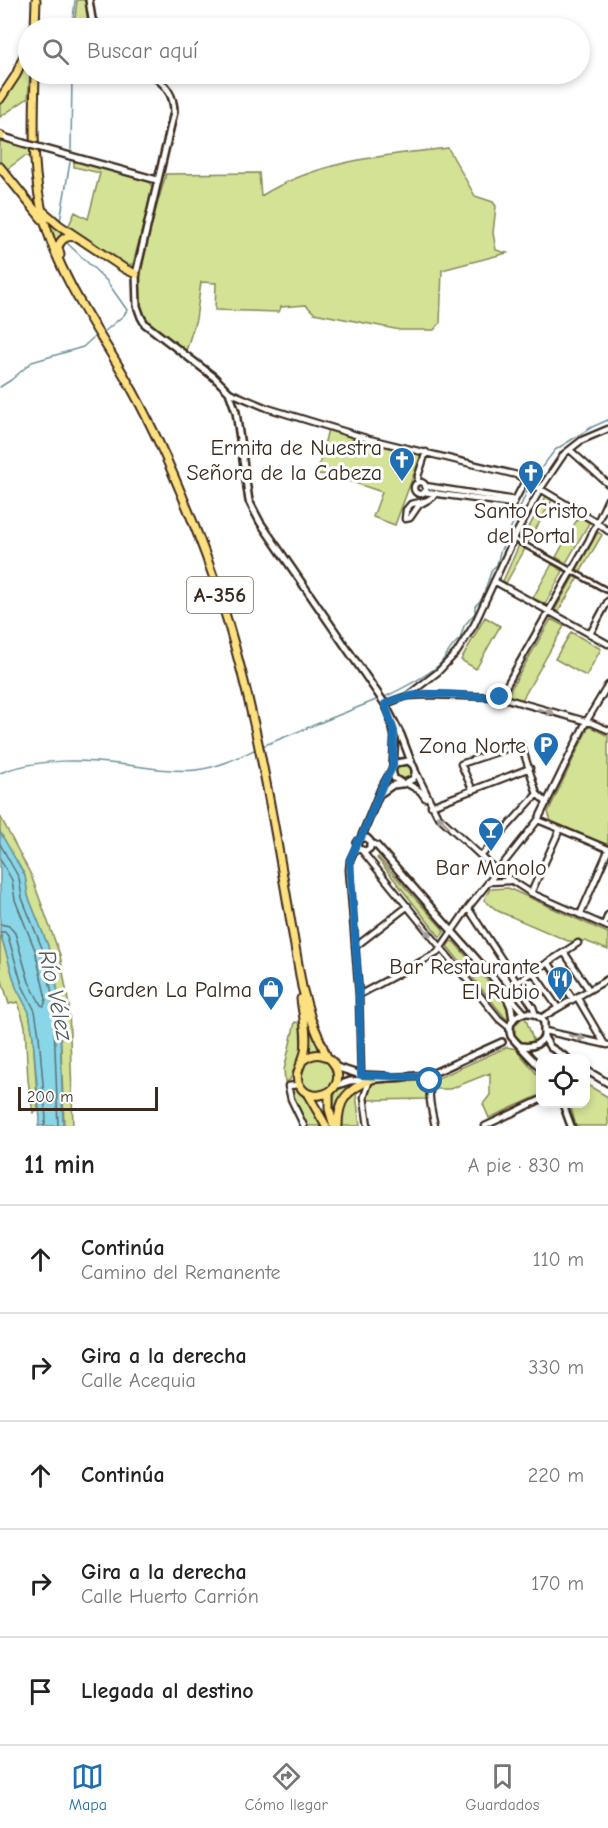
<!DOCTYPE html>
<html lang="es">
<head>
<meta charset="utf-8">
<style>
	:root { --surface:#fff; --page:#f2f2f2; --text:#222; --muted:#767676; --line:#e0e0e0; --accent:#1f6fb2 }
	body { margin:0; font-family:"Comic Neue",sans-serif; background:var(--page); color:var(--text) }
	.controls { position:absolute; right:18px; bottom:18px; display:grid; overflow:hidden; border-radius:12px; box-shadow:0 3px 9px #0003 }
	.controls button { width:54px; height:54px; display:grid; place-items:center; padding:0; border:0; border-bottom:2px solid var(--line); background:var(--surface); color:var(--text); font:30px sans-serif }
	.scale { position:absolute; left:18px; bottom:15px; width:140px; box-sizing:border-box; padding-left:6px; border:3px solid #3b2a1e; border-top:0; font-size:16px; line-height:21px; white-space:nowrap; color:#3b2a1e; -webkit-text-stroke:4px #fff; paint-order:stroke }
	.stop { position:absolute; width:18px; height:18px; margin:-14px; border:4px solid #1f6fb2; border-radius:50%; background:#fff }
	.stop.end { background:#1f6fb2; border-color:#fff; box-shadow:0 2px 6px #0008 }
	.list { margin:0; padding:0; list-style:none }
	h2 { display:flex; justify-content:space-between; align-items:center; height:78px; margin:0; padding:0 24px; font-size:26px }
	h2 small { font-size:20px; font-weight:400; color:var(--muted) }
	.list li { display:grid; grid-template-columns:39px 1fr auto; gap:18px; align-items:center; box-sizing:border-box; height:108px; padding:0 24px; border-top:2px solid var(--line) }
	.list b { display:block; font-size:22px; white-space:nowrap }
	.list p { margin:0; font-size:20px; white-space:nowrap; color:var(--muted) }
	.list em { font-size:20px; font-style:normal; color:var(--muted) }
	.icon { flex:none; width:33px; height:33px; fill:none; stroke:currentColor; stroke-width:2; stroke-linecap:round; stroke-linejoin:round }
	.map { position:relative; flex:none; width:608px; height:1126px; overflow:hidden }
	.search { position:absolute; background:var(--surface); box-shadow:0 3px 9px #0003; left:18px; right:18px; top:18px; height:66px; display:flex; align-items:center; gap:15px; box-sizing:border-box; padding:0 21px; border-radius:33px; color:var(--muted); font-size:22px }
	.sheet { height:618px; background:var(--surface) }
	nav { display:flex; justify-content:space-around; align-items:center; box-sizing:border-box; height:84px; border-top:2px solid var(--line); background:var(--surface); font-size:16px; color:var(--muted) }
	nav a { display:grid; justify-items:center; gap:3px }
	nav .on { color:var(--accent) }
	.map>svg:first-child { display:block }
</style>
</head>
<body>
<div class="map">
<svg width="608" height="1126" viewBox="0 0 608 1126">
	<rect width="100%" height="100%" fill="#fff"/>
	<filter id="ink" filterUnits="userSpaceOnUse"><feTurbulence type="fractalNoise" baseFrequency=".0167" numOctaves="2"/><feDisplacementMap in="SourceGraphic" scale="12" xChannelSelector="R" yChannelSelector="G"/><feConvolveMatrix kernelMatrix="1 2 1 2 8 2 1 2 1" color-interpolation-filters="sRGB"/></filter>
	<g filter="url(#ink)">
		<path fill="#d3e295" stroke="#87865a" stroke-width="1.5" d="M77,0H87L93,28H74Z
			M28,51L30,74L28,98L0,117V105L20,74Z
			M0,138L32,147V157L25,156L6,170L0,163Z
			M448,148L475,196L493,202L496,206L493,233L496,250L507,253L442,270L440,323L434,330H400L314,313L306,305L281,307L279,312L215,310L216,283L201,282L196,319L186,351C171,340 154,331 144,314C129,288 158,204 166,174L259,173L261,196C316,161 384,155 448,148Z
			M74,159L148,181L153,188L133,264L125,265L69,230V225L75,212L88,219L100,173L74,167Z
			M46,218L68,233L58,239L56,244Z
			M328,429L421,455L395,525L373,517L382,492L331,475L317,474Z
			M546,496L552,500L529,541L523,538Z
			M579,516L589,523L566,563L556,557Z
			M598,532L602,535L581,571L577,569Z
			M519,545L525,549L506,583L503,581Z
			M552,564L563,571L545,604L533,598Z
			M574,576L578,579L558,612L555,610Z
			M485,617L500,626L476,669L461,660Z
			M551,619L564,626L522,700L507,696Z
			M571,632L601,649L586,676L555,659Z
			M589,726L608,736V846L551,821L548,812Z
			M396 772a8 8 0 1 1 16 0a8 8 0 1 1-16 0Z
			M0,816L31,875L60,955L69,1006L73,1126L64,1125L59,997L48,946L28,896L25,876L0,832Z
			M378,857L442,928L444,932L440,937L377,858Z
			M508,888L608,933V950L585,941H568L498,911L484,900L490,889Z
			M0,932L16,987L29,1012L33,1037L38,1111L33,1113L28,1080L25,1026L18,1002L9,1004L0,974Z
			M451,941L454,942L505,1001L509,1011V1017L506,1019L447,946Z
			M307,1016L320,1049V1050L310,1051Z
			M523,1017H525L534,1042C526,1045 520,1042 515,1036V1025Z
			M295,1022L300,1023L301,1051L290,1080L285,1082L284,1070Z
			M507,1047L516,1049L540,1078V1095L489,1118L483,1104L490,1095V1073L450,1089H435V1082L438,1078Z
			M300 1075a17 17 0 1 1 34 0a17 17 0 1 1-34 0Z
			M421,1081L427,1086V1099L369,1100L366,1098L367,1088L371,1083Z
			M350,1083H357L345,1091L335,1110C332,1096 335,1087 350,1083Z
			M586,1084L608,1097V1126H576L570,1104H586Z
			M295,1089L314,1107L323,1126H307C303,1117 294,1101 292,1091Z
			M350,1093L356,1094L360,1126H340L343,1104Z"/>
		<path fill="#89d6e9" stroke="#6a9198" stroke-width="1.5" d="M0,832L25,876L28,896L48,946L59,997L63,1126H38L40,1120L33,1037L29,1012L16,987L0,932Z"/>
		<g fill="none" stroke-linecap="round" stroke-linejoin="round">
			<path stroke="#5a6f6f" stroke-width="1.5" d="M0,844L19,878L22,898L42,948L53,998L58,1126
				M0,859L12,880L15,900L35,950L46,999L44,1006L41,1005L29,982L15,933L9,926L0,924
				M0,932H5L8,936L22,985L35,1011L39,1036L46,1119L44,1126"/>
			<path stroke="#6a9198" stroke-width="1.5" d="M72,28L75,0
				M71,150L72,74
				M60,221L70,162
				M67,243L106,280L127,310L124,315L104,332
				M0,387L11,380L32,362L83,347L94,337
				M385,697C401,689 426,677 439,665C447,656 450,646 460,639L464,626L475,613V606L482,599L492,569L497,565L500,552L529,487L536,475L555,450L592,427L608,420
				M260,747L376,700
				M0,773C40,757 86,760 127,765C150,768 173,772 196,770C217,768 237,758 256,749"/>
			<defs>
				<path id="pedestrian" d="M514,539L608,591"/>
				<path id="minor" d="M229,392L267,408L369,439L517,475L596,522L608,531
					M570,450L608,484
					M418,482V476L426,452
					M414 488a6 6 0 1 1 12 0a6 6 0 1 1-12 0Z
					M425,486L515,500
					M424,492L513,504L526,479
					M425,501L411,504L406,510L405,519L410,518L419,505L433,497L436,493
					M494,581L608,644
					M590,634L608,601
					M407,696L438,672L457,652L474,625L518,530L541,488L564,454L582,440L608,429
					M500,697L589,540L608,499
					M385,704L407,696L427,695L500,697L592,723L608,730
					M416,772L437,815L497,871L531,893L608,927
					M406,783L420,791L425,798
					M473,791L461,764L521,744L537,794
					M431,806L530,768
					M538,820L608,849
					M357,846L350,860L349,870L359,995L361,1075
					M363,852L499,1019L510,1028
					M481,856L537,794L547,803
					M488,882L509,881
					M531,893L560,829
					M468,908L533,1007L535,1013
					M580,915L608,851
					M604,925L608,915
					M355,947L408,906
					M564,952L589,990
					M548,962L573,999
					M533,972L558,1008
					M515,984L578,943
					M359,995L437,953L468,908L538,820L586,722L608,685
					M577,997L604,1043
					M541,1018L608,979
					M545,1031L608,1045
					M434,1074C426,1091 431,1108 435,1126
					M419,1077L429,1088
					M299,1085L288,1086L291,1099L304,1126
					M368,1126L364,1097L369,1082
					M485,1126L540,1100"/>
				<path id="tertiary" d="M89,0L92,19L97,28
					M150,74C165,83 174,94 174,112L136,274L137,306L141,317L145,324L214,377L229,392L236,412L249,501L260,522L385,704L401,735L412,764
					M0,136L23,143
					M45,149L157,180
					M391,721L395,737L393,765
					M380,794L393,785L401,784
					M361,838H367L370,841V848L366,851L358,849L357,843L361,838L381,789L396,763L408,761C415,765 417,772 413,779L403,784L394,778L392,770
					M371,843L377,846L524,1013
					M507,998L511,1007L513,1020
					M544,1037L550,1047L567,1058
					M521,1046C532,1048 539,1045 544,1037V1022C531,1004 504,1015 511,1036C513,1040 535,1061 540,1068
					M336,1067L361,1075L385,1076
					M586,1070L608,1083
					M335,1086L350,1081L429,1075L502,1042
					M563,1104L571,1126"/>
				<path id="primary" d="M35,28L36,0
					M35,74C34,124 31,174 45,223C61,279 96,327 125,377C154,427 177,481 198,535C255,680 275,834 302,987L311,1019L327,1057
					M0,99L16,75L28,45
					M0,135L1,136
					M0,167L42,219
					M44,212L59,225L125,269L136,274
					M60,255L58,247C61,239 66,235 75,237
					M301,1062C332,1035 355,1090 320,1095C314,1096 307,1094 303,1090C290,1076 303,1065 305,1051C308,1034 303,1016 301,999
					M329,1092V1109L334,1126
					M307,1093L326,1126
					M338,1126C338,1099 347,1090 372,1079"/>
			</defs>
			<use href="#pedestrian" stroke="#3b2a1e" stroke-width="8"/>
			<use href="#minor" stroke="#3b2a1e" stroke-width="9"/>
			<use href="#tertiary" stroke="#3b2a1e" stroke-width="10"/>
			<use href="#primary" stroke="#3b2a1e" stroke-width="11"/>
			<use href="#pedestrian" stroke="#fff" stroke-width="3"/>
			<use href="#minor" stroke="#fff" stroke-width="4.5"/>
			<use href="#tertiary" stroke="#fff" stroke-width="5"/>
			<use href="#primary" stroke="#fde080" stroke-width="7"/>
			<defs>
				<path id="tertiary-bridge" d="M23,143L45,149"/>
			</defs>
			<use href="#tertiary-bridge" stroke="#3b2a1e" stroke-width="10" stroke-linecap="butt"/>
			<use href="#tertiary-bridge" stroke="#fff" stroke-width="5"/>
		</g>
		<defs><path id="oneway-solid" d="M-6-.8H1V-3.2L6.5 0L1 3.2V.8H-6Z" transform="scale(1.5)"/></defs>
		<g fill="#a79f9a">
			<use href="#oneway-solid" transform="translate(546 711) rotate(15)"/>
			<use href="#oneway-solid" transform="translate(443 821) rotate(-134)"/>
			<use href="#oneway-solid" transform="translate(426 930) rotate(51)"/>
			<use href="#oneway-solid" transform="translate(577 1037) rotate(13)"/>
		</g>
	</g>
	<g fill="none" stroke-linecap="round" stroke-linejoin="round" filter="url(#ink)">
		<path stroke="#1f6fb2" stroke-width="8" d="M430,1081L429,1088L419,1077L361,1075L359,995L350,860L358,840L361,838L381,789L393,766L394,731L385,704C420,686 462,698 500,697"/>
	</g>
	<defs>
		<symbol id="church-pin" viewBox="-11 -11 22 30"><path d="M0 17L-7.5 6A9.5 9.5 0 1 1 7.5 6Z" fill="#1f6fb2" stroke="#fff"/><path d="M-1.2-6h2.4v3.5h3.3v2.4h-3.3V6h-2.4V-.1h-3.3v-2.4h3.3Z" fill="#fff"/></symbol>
		<symbol id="parking-pin" viewBox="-11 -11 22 30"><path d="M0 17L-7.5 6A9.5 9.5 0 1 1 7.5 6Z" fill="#1f6fb2" stroke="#fff"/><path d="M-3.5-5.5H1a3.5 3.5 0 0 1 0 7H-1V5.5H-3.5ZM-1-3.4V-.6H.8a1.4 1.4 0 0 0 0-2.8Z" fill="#fff"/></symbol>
		<symbol id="bar-pin" viewBox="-11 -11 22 30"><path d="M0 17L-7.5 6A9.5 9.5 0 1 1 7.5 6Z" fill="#1f6fb2" stroke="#fff"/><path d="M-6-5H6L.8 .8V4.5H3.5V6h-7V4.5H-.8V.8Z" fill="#fff"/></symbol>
		<symbol id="restaurant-pin" viewBox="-11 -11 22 30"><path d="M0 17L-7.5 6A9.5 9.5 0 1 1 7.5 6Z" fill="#1f6fb2" stroke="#fff"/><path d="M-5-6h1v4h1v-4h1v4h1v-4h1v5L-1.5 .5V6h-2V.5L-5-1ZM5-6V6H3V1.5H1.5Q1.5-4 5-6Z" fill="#fff"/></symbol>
		<symbol id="shop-pin" viewBox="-11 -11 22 30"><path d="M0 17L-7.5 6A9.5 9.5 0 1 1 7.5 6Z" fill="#1f6fb2" stroke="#fff"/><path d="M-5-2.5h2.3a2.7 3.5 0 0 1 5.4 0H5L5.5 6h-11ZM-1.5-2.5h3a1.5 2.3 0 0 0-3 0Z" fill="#fff"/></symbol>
	</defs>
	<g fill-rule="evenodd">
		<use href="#church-pin" x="387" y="445" width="30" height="40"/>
		<use href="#church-pin" x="516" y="458" width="30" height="40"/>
		<use href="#parking-pin" x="531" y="730" width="30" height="40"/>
		<use href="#bar-pin" x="476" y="815" width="30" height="40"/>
		<use href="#restaurant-pin" x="545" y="964" width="30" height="40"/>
		<use href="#shop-pin" x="256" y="974" width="30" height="40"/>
	</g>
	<g text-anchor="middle" stroke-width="6" stroke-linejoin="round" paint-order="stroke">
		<rect fill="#fff" stroke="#766a62" stroke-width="1.5" x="187" y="577" width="66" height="36" rx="4.5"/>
		<g font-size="21" font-weight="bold" fill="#3b2a1e">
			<text x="220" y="602">A-356</text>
		</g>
		<g font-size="22" fill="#3b2a1e" stroke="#fff" text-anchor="end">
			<text x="382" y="455">Ermita de Nuestra<tspan x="382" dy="25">Señora de la Cabeza</tspan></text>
			<text x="531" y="518" text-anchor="middle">Santo Cristo<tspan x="531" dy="25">del Portal</tspan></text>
			<text x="526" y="753">Zona Norte</text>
			<text x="491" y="875" text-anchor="middle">Bar Manolo</text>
			<text x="540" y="974">Bar Restaurante<tspan x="540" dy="25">El Rubio</tspan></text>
			<text x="252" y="997">Garden La Palma</text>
		</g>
		<g font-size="24" font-style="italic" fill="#525e5b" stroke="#fff">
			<text transform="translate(56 995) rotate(78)" y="8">Río Vélez</text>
		</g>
	</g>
</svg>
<div class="controls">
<button><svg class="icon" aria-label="locate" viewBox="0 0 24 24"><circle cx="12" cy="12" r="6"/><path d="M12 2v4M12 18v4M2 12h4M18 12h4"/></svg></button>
</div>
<div class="scale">200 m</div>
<div class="stop" style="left:430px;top:1081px"></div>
<div class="stop end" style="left:500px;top:697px"></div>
<div class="search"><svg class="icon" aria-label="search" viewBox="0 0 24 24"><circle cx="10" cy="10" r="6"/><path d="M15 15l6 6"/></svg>Buscar aquí</div>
</div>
<section class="sheet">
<h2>11 min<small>A pie · 830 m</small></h2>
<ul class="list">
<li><svg class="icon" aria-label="ahead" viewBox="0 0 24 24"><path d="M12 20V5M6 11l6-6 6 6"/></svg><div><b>Continúa</b><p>Camino del Remanente</p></div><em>110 m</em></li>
<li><svg class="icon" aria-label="right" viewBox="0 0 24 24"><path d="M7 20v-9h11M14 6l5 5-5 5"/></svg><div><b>Gira a la derecha</b><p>Calle Acequia</p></div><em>330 m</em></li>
<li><svg class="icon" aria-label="ahead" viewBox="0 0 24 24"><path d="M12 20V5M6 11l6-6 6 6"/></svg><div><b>Continúa</b></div><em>220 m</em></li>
<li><svg class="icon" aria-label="right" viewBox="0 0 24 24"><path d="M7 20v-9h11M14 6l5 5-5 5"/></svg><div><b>Gira a la derecha</b><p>Calle Huerto Carrión</p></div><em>170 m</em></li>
<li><svg class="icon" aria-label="arrive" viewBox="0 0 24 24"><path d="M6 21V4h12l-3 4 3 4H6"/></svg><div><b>Llegada al destino</b></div></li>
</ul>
</section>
<nav>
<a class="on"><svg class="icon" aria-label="map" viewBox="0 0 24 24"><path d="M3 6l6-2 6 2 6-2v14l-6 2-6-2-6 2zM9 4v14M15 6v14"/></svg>Mapa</a>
<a><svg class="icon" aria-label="directions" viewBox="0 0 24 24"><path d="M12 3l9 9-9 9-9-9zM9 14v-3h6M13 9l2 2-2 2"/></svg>Cómo llegar</a>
<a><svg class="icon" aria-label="saved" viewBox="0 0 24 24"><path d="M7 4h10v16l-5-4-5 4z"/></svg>Guardados</a>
</nav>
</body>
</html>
